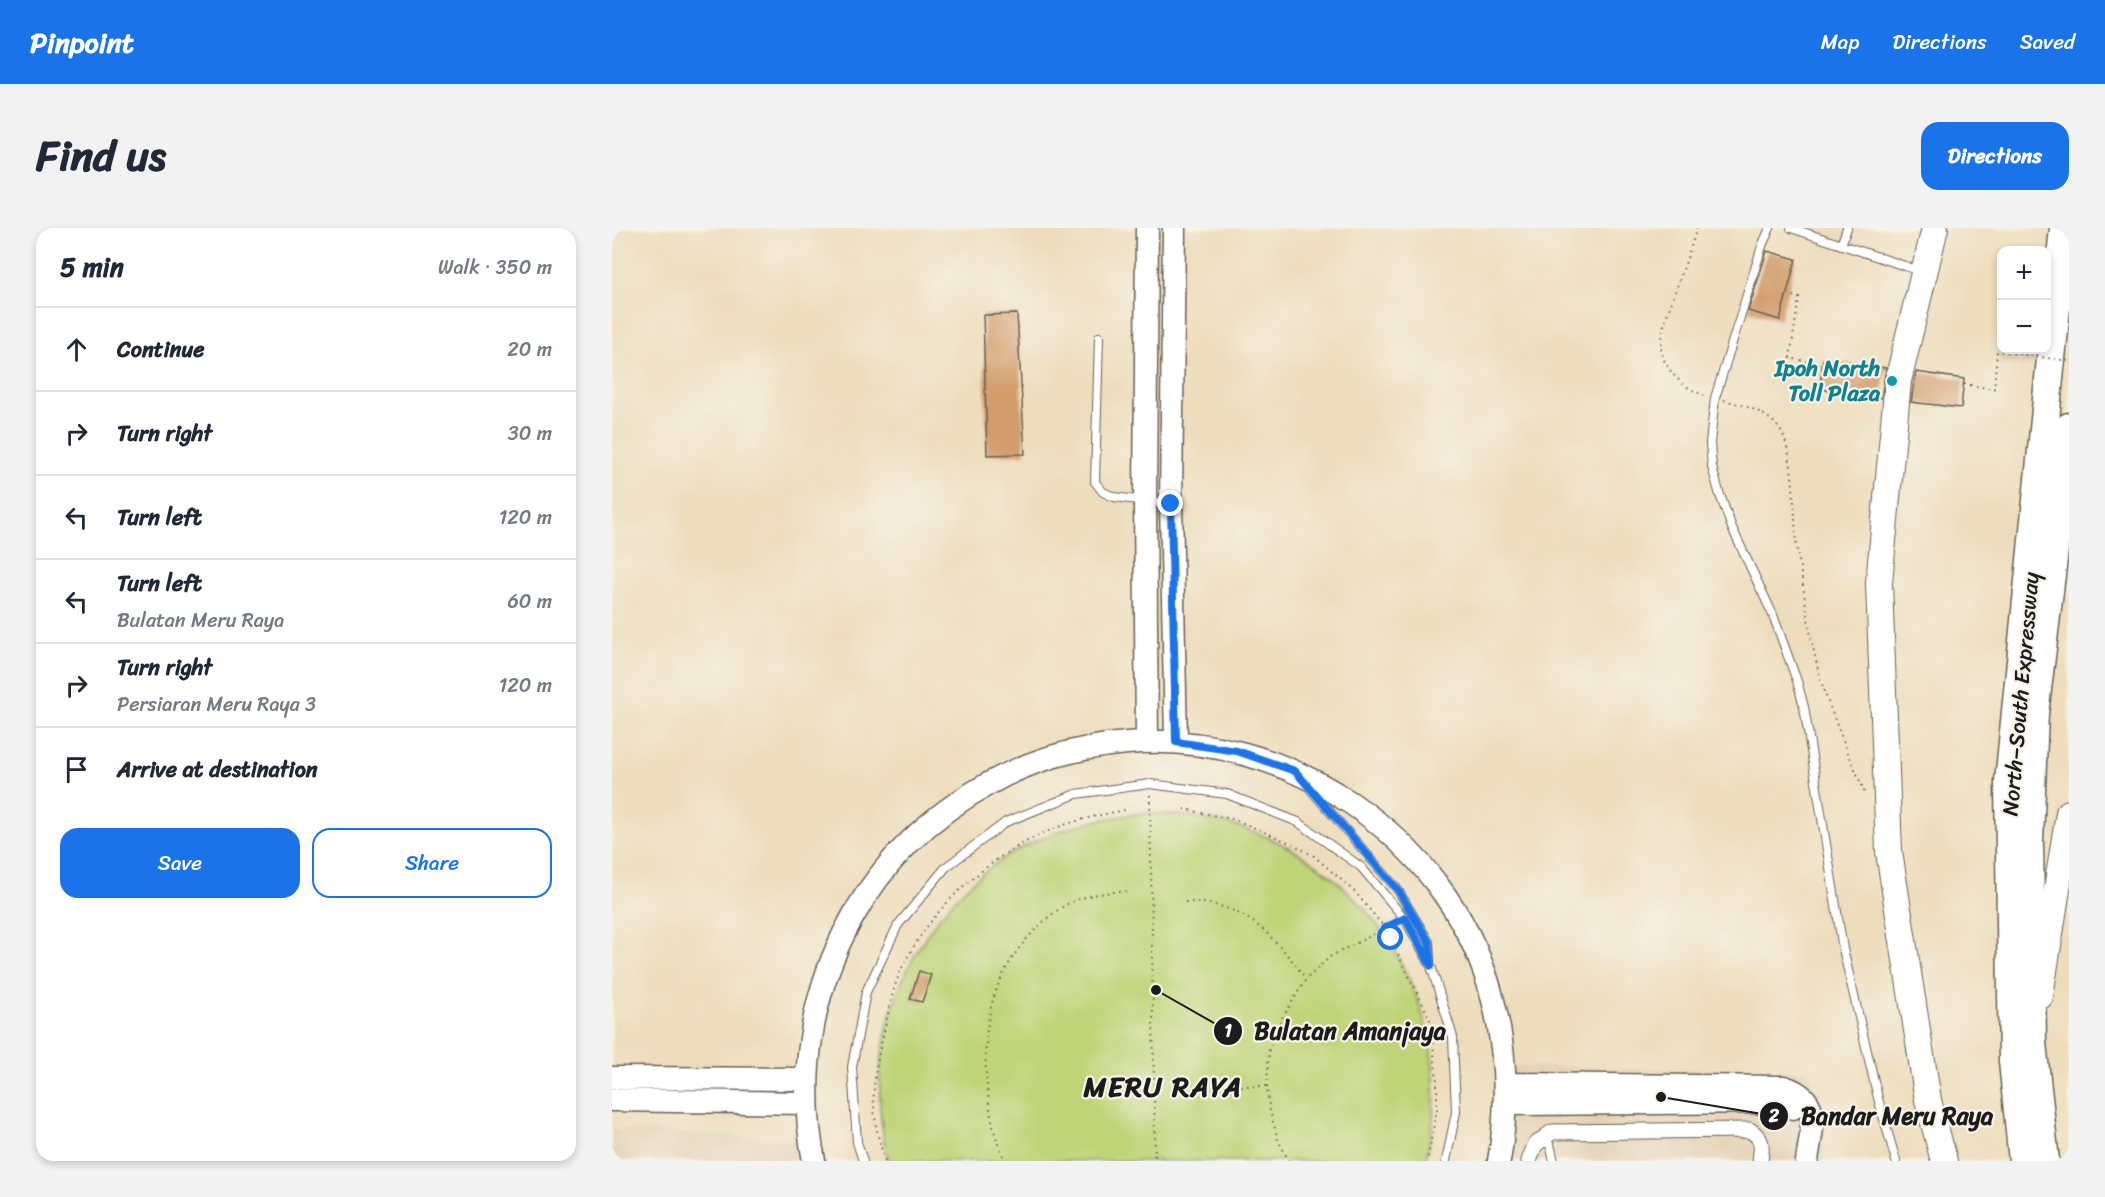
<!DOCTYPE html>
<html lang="en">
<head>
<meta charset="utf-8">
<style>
	:root { --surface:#fff; --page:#f2f2f3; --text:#1f2937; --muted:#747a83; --line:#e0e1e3; --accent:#1a73e8 }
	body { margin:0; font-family:Sriracha,sans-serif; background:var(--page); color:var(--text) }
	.controls { position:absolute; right:18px; top:18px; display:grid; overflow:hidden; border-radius:12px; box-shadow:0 3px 9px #0003 }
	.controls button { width:54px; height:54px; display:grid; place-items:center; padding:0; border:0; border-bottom:2px solid var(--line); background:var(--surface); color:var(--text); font:30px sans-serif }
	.stop { position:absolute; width:18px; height:18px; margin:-14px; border:4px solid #1a73e8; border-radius:50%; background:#fff }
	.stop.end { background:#1a73e8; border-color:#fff; box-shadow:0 2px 6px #0008 }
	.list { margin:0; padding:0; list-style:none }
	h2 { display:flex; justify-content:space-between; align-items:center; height:78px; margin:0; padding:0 24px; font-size:26px }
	h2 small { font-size:20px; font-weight:400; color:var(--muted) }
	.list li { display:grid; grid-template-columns:39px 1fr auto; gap:18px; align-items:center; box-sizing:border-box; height:84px; padding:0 24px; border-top:2px solid var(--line) }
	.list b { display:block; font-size:22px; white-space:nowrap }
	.list p { margin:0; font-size:20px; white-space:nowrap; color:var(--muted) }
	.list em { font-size:20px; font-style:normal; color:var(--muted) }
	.actions { display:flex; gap:12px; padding:18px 24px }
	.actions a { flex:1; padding:14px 0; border:2px solid var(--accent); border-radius:18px; text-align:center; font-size:21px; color:var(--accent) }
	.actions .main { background:var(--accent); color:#fff }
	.icon { flex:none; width:33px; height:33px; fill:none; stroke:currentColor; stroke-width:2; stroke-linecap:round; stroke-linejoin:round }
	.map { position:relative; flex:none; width:1457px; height:933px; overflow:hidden; border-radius:18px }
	header { display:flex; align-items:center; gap:36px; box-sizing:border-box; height:84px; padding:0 30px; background:var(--accent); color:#fff }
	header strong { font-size:28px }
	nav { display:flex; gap:33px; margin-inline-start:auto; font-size:21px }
	.intro { display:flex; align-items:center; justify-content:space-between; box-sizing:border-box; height:144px; padding:0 36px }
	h1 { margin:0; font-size:42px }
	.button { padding:15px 27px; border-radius:18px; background:var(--accent); color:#fff; font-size:21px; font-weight:700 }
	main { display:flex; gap:36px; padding:0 36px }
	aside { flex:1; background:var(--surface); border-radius:18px; box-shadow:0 3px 9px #0003 }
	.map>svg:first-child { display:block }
</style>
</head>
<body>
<header>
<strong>Pinpoint</strong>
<nav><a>Map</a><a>Directions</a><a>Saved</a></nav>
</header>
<div class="intro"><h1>Find us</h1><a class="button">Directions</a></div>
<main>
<aside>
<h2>5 min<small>Walk · 350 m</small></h2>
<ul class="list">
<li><svg class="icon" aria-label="ahead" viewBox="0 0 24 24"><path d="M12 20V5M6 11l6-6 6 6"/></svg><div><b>Continue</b></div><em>20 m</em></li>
<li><svg class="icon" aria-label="right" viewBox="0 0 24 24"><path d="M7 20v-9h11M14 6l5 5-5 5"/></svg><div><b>Turn right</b></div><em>30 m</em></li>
<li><svg class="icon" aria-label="left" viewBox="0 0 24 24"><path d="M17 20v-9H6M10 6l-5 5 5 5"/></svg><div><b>Turn left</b></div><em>120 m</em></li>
<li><svg class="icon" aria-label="left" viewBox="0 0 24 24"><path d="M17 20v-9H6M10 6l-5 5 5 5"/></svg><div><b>Turn left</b><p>Bulatan Meru Raya</p></div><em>60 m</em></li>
<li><svg class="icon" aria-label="right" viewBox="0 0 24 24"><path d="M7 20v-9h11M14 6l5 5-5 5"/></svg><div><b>Turn right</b><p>Persiaran Meru Raya 3</p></div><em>120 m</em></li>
<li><svg class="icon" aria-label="arrive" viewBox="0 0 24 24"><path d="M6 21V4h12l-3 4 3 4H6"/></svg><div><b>Arrive at destination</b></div></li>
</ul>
<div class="actions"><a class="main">Save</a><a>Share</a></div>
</aside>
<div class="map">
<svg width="1457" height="933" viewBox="0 0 1457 933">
	<rect width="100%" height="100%" fill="#f7f3e8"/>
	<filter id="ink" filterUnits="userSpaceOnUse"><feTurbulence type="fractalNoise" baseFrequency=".0167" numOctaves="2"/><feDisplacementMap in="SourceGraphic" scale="12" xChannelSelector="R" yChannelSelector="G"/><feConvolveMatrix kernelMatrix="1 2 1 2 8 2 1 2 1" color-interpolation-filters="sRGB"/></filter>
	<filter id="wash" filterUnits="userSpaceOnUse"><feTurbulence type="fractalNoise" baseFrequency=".008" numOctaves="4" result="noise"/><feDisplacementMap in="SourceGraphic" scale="24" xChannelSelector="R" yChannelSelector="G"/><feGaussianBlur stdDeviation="1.35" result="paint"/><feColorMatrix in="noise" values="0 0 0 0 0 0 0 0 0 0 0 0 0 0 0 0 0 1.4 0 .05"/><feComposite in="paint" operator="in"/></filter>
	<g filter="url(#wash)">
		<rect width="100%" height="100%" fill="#eeddbc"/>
		<path fill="#e4d0b4" d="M894,838L1196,843L1214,895L1210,933H886Z
			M0,901L194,912L201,933H0Z"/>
		<path fill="#bed477" stroke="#6d784a" stroke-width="1.5" d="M537,585C579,587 619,593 657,610C777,662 849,806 813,933H277C243,811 304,670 419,615C457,596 496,589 537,585Z"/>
		<g id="blocks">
			<path fill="#d39d6d" d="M1155,23L1184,31L1168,92L1136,83Z
				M405,86L413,226L375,227L371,87Z
				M1211,132L1274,140L1269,170L1208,161Z
				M1304,144L1352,151L1349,180L1299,174Z
				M307,743L319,747L310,774L298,771Z"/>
		</g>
	</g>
	<g filter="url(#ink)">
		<use href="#blocks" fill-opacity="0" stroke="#666054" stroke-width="1.5"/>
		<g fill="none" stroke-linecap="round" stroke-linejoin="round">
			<defs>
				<path id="lane" d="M1158,0L1150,18L1103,170L1098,215L1100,239L1107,264L1120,300L1161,387L1185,453L1192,479L1231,721L1266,870L1284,933
					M1179,0L1308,43
					M1229,17L1235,0
					M487,109L483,254L491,264L502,269L558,276
					M699,562L786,662L817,714L818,734
					M929,911L938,917L942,933
					M251,933L245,914L240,839L254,764L286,697L334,639L394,594L464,566L538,556L615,566L686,594L749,639L793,691L819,738L841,809L844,884L834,933"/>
				<path id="street" d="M917,933L923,917L940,904L1138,902C1152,912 1150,917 1148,933"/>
				<path id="secondary" d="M562,0L559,276L564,514
					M535,513L533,274L535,0
					M0,850L194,851
					M894,856L1172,859C1212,872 1199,900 1195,933
					M0,872L194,875
					M894,876L1166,874L1181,880
					M202,933C186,851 198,766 239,692C271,633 319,587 378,555C421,531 467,519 515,515C673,501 833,607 878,761C894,817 897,875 887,933"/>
				<path id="primary" d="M1323,0L1286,153L1267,355L1277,624L1316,872L1332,933
					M1428,768L1457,585"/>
				<path id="highway" d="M1411,933L1401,833L1397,554L1452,0
					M1433,933L1420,815L1417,613L1422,486L1457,199"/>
			</defs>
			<use href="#lane" stroke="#666054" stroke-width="10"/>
			<use href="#street" stroke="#666054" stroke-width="17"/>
			<use href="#secondary" stroke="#666054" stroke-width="25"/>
			<use href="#primary" stroke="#666054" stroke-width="28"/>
			<use href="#highway" stroke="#666054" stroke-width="31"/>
			<path stroke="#666054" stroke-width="2" stroke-dasharray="1.5 4.5" stroke-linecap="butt" d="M1085,0C1078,22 1070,45 1062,67C1057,83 1049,99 1049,117C1049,140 1072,161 1092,167
				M1175,66L1187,70L1178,130L1211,137
				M1352,156L1382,161
				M1112,172C1134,178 1158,184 1170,205C1184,232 1181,295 1186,327C1194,372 1198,419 1212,462C1224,498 1240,533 1254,568
				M538,567L543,933
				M572,581L624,592L678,615L702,628L743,664L773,700L818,791L825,852V881L815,933
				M573,674C632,673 661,707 694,751
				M617,858H655
				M273,933C256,879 260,852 273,799C277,780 281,760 289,742C320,676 384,621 452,597C472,590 493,586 514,582
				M394,933C381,911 378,882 375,858C369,797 380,745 424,701C435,690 449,677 465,672C480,666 498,664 515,663
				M677,933L666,912L657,879L655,858L657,822L669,792L694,751L719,728L782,696"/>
			<use href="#lane" stroke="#fff" stroke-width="8"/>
			<use href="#street" stroke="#fff" stroke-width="15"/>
			<use href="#secondary" stroke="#fff" stroke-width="22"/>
			<use href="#primary" stroke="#fff" stroke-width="26"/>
			<use href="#highway" stroke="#fff" stroke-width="28"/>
			<path stroke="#666054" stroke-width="2" stroke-dasharray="1.5 4.5" stroke-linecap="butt" d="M1382,161L1385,123L1457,133"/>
		</g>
	</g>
	<g fill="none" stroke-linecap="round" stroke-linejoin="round" filter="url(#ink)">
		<path stroke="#1a73e8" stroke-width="8" d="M559,276L564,514L625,523L683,543L786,662L817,714L819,738L793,690L773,700L779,710"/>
	</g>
	<circle fill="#0f9aa8" stroke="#f7f3e8" stroke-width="2" cx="1280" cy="153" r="6"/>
	<g text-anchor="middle" stroke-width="4.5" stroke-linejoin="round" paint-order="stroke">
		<g font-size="22" font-weight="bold" fill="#0d838f" stroke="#f7f3e8" text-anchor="end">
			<text x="1268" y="148">Ipoh North<tspan x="1268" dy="25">Toll Plaza</tspan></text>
		</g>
		<g font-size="22" fill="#1c1c1c" stroke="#f7f3e8">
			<text transform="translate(1408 466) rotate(-85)" y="8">North–South Expressway</text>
		</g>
		<g font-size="28" font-weight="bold" letter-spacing="1.5" fill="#1c1c1c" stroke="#f7f3e8">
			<text x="551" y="868">MERU RAYA</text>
		</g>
	</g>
	<path fill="none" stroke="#1c1c1c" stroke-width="2" d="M544 762L616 803M1049 869L1162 888"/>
	<g fill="#1c1c1c" stroke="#f7f3e8" stroke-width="2">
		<circle cx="544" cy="762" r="6"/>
		<circle cx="1049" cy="869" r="6"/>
		<circle cx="616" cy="803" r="15"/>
		<circle cx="1162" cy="888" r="15"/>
	</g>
	<g font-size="18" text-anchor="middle" font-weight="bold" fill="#fff">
		<text x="616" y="809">1</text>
		<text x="1162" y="894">2</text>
	</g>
	<g font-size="24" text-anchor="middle" font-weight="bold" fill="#1c1c1c" stroke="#f7f3e8" stroke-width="4.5" stroke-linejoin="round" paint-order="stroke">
		<text x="738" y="811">Bulatan Amanjaya</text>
		<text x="1285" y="896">Bandar Meru Raya</text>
	</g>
</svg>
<div class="controls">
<button>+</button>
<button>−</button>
</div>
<div class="stop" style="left:779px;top:710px"></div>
<div class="stop end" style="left:559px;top:276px"></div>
</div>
</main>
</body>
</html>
